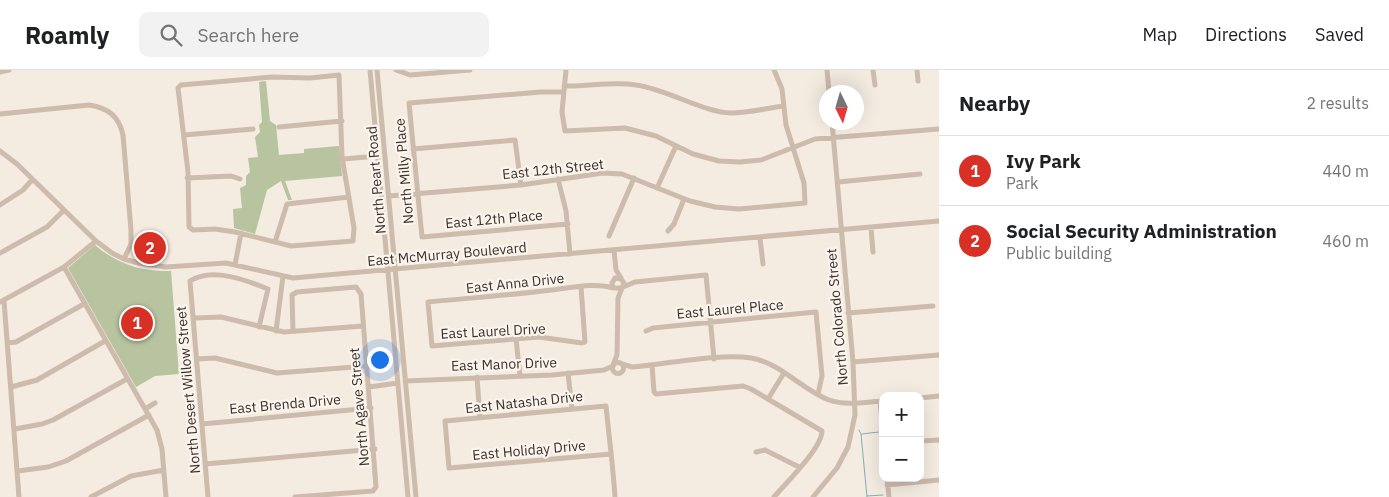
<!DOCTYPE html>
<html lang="en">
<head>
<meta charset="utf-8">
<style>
	:root { --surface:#fff; --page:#f2f2f2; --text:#202124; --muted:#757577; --line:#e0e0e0; --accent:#d93025 }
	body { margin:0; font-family:"IBM Plex Sans",sans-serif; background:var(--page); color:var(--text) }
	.controls { position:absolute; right:15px; bottom:15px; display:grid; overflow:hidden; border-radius:10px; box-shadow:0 5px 20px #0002 }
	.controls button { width:45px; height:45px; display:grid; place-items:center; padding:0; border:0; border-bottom:1px solid var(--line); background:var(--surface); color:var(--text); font:25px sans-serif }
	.compass { position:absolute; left:819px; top:15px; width:45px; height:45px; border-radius:50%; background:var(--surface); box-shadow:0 5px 20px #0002; rotate:175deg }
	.you { position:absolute; left:379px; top:289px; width:18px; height:18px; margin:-12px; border:4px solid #fff; border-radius:50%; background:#1a73e8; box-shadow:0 0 0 8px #1a73e833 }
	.badge { display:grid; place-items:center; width:32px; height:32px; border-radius:50%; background:var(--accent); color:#fff; font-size:16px; font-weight:700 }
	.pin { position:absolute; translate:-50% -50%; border:2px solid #fff; box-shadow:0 1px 5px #0006 }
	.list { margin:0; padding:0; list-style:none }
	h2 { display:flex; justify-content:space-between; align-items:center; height:65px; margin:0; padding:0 20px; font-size:21px }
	h2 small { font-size:16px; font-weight:400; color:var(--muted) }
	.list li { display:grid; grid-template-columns:32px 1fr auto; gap:15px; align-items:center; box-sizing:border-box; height:70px; padding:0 20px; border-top:1px solid var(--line) }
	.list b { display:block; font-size:19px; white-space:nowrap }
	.list p { margin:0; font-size:16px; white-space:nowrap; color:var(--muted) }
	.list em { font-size:16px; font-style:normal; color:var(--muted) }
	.icon { flex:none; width:28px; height:28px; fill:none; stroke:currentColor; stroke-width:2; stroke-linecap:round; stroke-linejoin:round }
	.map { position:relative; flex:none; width:939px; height:427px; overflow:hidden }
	header { display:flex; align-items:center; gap:30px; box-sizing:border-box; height:70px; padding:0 25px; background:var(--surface); border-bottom:1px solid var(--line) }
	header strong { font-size:24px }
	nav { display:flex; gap:28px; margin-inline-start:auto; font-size:18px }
	.search { width:350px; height:45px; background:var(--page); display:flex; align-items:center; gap:12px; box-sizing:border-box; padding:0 18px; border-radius:10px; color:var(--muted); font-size:19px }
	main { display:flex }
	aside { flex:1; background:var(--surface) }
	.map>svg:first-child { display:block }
</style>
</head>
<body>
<header>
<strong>Roamly</strong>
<div class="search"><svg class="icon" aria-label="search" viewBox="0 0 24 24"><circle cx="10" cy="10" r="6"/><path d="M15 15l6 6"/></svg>Search here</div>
<nav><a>Map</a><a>Directions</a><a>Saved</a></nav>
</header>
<main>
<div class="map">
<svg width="939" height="427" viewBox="0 0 939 427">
	<rect width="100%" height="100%" fill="#f4ebe1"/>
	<path fill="#b8c4a0" d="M266,11L270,51L276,55L279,85L304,83V79L339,76L342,106L285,111L292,130H288L281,111L267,120L255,164L234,158L233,139L242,138L240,118L246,115V106L250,102L248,88L258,87L255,67L260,62L259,55L262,52L259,12Z
		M95,175C117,194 142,202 171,201L179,304L155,306L136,317L68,198Z"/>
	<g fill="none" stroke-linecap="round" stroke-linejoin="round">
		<path stroke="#7fb0b2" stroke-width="1" d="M859,360L861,364L867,427
			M862,364L879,362
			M867,426L883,425"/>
		<path stroke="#cdbbac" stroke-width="5" d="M370,0L408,427
			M377,0L416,427
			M396,0L410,5L470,0
			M566,0L562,42L565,61L625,58L656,66L693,84L719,91L740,92L761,90L815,69L939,59
			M827,0L829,22
			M873,0L875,15
			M917,0L918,11
			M0,2L9,0
			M339,5L342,87L354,158L353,171L291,176L235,162L215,159L193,160L189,157L188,102L178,18L181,15L272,7L310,8Z
			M564,16C588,17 612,11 636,15C667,19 702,42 731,43C748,43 767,38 784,36
			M563,22H541L409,33L422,167L568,154
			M0,44L89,35C108,38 119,46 123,65L131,160V174L124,189
			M279,57L342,51
			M184,65L253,59
			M413,79L515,70L521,115
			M0,81L17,94L96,171L112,183L124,189L138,193L166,197L226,193L293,208L939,151
			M343,89L378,86
			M187,108L231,106L240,109
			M558,109L566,141L570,184
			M838,112L920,104
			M657,118L676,76
			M389,126L521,115L603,103L622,104L690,131L715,137L739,139L805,133L804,113L786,55L782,19L774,0
			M0,135L23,120L32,110
			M871,158L873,182
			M668,161L674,154L684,129
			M609,166L634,108
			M760,168L763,194
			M275,172L287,134L349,127
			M614,180L616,200L621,208
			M0,183L47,157L64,140
			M235,195L241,163
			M64,197L157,360L162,379L166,427
			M581,217L585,272L582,273L539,267L432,276L428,232C469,228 511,225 552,220C570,218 595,212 613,218
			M623,217L635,212L706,205L714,289
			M4,231L19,427
			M0,232L64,197L96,171
			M848,243L933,236
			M194,248L221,247L284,262L363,256
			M276,261L283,206
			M293,261L292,225L297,222L356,217L361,224L376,417L373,421L295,427
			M646,261L653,258L816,242L822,306L818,324
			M516,269L520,306
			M7,273L16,272L84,234
			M197,289L215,288L277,303L367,296
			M853,292L939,285
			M612.5 298a5.5 5.5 0 1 1 11 0a5.5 5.5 0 1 1-11 0Z
			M622,294L632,297C666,294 720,283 751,288C781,293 802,320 829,330C846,336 866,332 883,331
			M613,295L617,285L618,228L624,213L621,209L615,208L612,213L613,218H621
			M652,295L654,322L656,324L743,316L751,319L822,361C822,378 786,413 774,427
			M568,303L572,339
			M477,307L480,348
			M405,311L552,305L604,300L613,296
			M11,317L37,310L105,271
			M369,317L398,313
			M920,328L939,326
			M768,329L784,303
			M880,331L883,361
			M145,339L155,333
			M202,354L371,338
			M15,359L42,354L53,350L127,309
			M920,371L939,370
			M756,382L765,380L799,397
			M611,384L449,398L445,351L606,336C609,366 613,396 615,427
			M205,394L375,379
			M18,401L48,397L66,391L149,345
			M887,408L889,427
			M887,415L939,410
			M91,427L131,406L164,400
			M208,427L190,211C212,197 246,210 268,219L259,257
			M813,427L837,398L848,377L855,345L853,292L832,52"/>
	</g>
	<g text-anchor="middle" stroke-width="4.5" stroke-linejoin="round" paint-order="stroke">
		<g font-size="14" fill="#3b302b" stroke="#fbf5ee">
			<text transform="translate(553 99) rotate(-6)" y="5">East 12th Street</text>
			<text transform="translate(404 101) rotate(-95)" y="5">North Milly Place</text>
			<text transform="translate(376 110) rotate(-95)" y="5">North Peart Road</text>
			<text transform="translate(494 149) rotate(-5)" y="5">East 12th Place</text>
			<text transform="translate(447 184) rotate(-5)" y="5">East McMurray Boulevard</text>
			<text transform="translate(515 213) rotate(-6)" y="5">East Anna Drive</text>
			<text transform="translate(730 239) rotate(-5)" y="5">East Laurel Place</text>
			<text transform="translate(837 247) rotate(-95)" y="5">North Colorado Street</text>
			<text transform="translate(493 261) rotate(-3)" y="5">East Laurel Drive</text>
			<text transform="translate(504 294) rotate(-2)" y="5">East Manor Drive</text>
			<text transform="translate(188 320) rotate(-95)" y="5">North Desert Willow Street</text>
			<text transform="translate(524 332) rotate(-6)" y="5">East Natasha Drive</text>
			<text transform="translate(285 334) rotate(-5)" y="5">East Brenda Drive</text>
			<text transform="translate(359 337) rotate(-95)" y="5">North Agave Street</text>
			<text transform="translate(529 380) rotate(-5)" y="5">East Holiday Drive</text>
		</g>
	</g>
</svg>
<div class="controls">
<button>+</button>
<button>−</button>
</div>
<svg class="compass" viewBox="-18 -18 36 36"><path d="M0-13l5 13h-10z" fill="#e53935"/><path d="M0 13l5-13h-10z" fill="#757577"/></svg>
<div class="you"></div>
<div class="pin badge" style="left:137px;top:253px">1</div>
<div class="pin badge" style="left:150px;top:178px">2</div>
</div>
<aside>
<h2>Nearby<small>2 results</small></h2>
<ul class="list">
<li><span class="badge">1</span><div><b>Ivy Park</b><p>Park</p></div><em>440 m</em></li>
<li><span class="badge">2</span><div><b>Social Security Administration</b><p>Public building</p></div><em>460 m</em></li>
</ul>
</aside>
</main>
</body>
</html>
